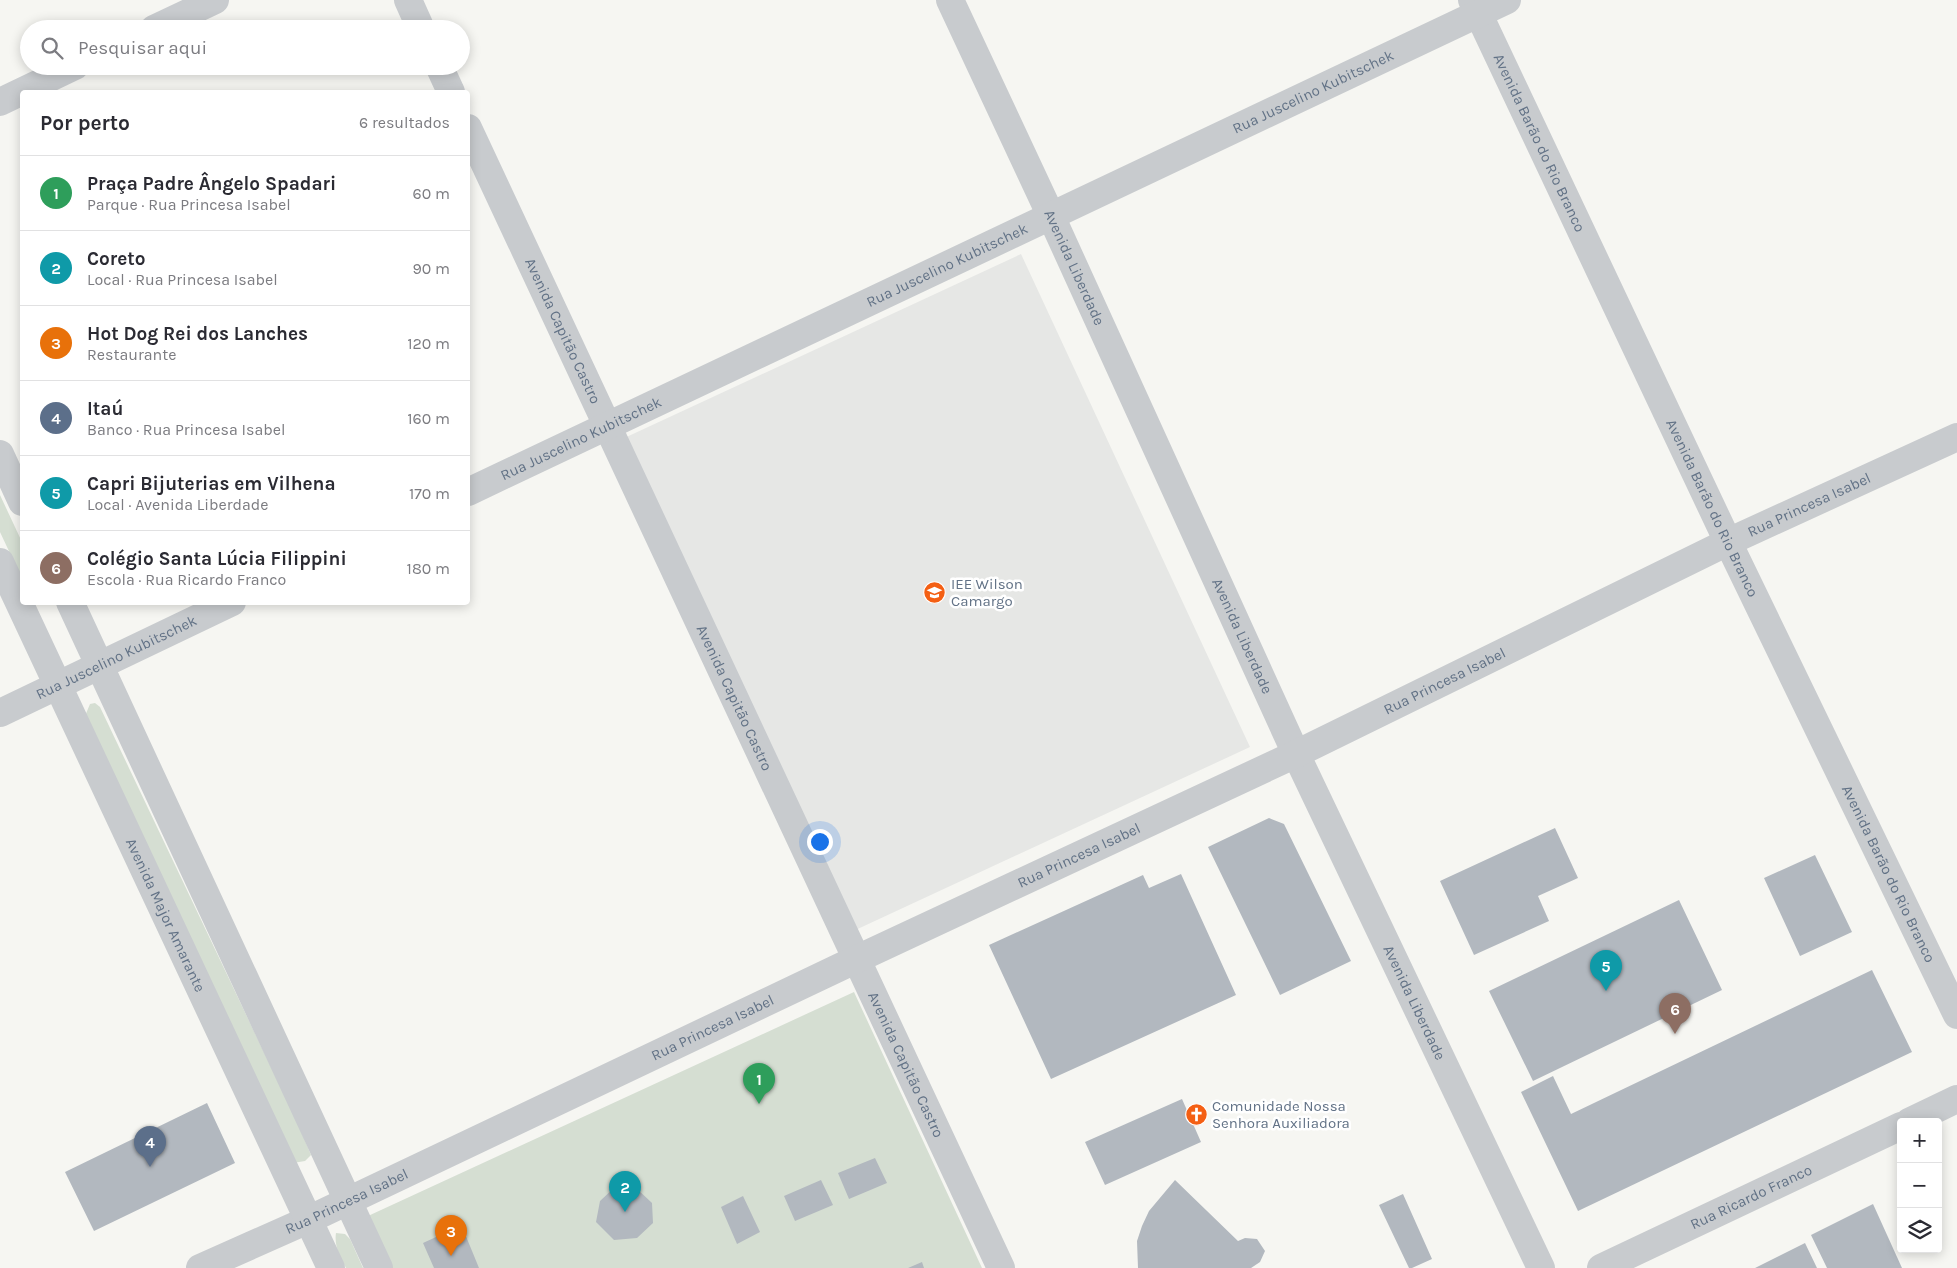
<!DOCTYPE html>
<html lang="pt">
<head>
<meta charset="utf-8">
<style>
	:root { --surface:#fff; --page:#f7f7f7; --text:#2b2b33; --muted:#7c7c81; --line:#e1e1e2; --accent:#f45f13 }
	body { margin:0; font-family:Karla,sans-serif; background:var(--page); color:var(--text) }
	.controls { position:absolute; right:15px; bottom:15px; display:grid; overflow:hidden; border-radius:5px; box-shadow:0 2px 12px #0003 }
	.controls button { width:45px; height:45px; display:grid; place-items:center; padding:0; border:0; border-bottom:1px solid var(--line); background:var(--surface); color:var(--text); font:25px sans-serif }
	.you { position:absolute; left:819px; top:841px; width:18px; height:18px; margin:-12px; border:4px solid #fff; border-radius:50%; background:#1a73e8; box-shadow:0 0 0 8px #1a73e833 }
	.badge { display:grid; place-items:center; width:32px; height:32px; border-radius:50%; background:var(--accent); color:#fff; font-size:16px; font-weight:700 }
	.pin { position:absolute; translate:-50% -41px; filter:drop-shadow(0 1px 2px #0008) }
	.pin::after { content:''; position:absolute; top:26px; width:18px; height:15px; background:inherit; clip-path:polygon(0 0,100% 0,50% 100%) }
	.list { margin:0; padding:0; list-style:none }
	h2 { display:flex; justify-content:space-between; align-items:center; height:65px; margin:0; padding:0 20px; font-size:21px }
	h2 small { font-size:16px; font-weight:400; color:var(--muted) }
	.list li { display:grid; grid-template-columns:32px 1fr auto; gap:15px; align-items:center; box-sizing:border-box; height:75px; padding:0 20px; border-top:1px solid var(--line) }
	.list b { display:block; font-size:19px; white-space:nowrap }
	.list p { margin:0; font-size:16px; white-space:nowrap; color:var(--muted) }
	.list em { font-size:16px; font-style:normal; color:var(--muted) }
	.icon { flex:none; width:28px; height:28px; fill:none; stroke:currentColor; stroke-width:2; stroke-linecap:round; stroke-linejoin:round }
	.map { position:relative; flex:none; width:1957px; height:1268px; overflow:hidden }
	.search { position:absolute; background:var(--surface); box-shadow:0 2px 12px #0003; left:20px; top:20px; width:450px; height:55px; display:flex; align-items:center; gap:12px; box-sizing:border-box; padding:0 18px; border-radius:28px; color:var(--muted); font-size:19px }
	.panel { position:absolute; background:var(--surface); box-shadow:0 2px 12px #0003; left:20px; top:90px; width:450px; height:515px; border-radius:5px }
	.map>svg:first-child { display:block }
</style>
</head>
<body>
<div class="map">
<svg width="1957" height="1268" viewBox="0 0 1957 1268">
	<rect width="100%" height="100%" fill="#f6f6f2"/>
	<path fill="#e6e7e5" d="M1021,254L1250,747L849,933L620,440Z"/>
	<path fill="#d5ded2" d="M0,495L22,542V579L0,532Z
		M95,703L100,707L298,1124L311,1155L305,1161L293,1163L85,716L90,704Z
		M854,992L982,1268H392L368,1216Z
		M336,1233L345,1234L350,1239L363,1268H346C340,1257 334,1246 336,1233Z"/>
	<path fill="#b2b8bf" d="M1269,818L1284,824L1351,961L1280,995L1208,847Z
		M1555,828L1578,878L1538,896L1549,921L1474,955L1440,881Z
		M1815,855L1852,932L1800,956L1764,878Z
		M1181,874L1236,995L1051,1079L989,945L1143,875L1149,888Z
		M1679,900L1722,990L1533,1081L1489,991Z
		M1872,970L1912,1052L1578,1211L1521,1092L1553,1076L1571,1114Z
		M1182,1099L1201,1142L1105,1185L1085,1142Z
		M207,1103L235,1163L94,1231L65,1172Z
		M875,1158L887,1183L849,1199L838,1173Z
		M821,1180L833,1205L795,1221L784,1196Z
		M1175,1180L1238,1241L1245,1238L1257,1239L1265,1251L1260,1262L1251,1268H1138L1137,1241L1142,1226L1149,1211Z
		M615,1187H635L652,1203L653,1223L637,1238L614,1240L596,1222L600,1201Z
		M1403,1194L1432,1259L1412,1268H1409L1379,1205Z
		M743,1196L760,1232L737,1244L721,1207Z
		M1873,1204L1902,1268H1827L1811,1235Z
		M463,1229L479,1268H434L423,1243L449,1231Z
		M1805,1243L1817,1268H1755Z
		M922,1262L924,1268H908Z"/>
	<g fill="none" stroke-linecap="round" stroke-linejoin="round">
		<g stroke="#c8cbce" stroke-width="28">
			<path d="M408,0L421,29"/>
			<path id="s1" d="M950,0L1051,216L1296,754L1541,1268"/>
			<path id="s2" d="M1472,0L1728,542L1957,1015"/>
			<path d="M154,29L215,0"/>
			<path d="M439,66L451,92"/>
			<path d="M0,102L75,66"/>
			<path id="s3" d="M468,128L1001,1268"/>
			<path id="s4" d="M468,492L1507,0"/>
			<path id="s5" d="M0,713L232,602"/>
			<path d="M1909,1122L1957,1099"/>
			<path id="s6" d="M200,1268L308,1220L857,959L1296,754L1728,542L1957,437"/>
			<path id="s7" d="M1601,1268L1901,1126"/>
		</g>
		<g stroke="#c8cbce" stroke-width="28">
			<path d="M0,454L22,502"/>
			<path id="s8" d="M0,562L331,1268"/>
			<path d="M70,602L379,1268"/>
		</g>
	</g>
	<defs>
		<symbol id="school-disc" viewBox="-11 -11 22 22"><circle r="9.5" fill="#f45f13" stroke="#fff"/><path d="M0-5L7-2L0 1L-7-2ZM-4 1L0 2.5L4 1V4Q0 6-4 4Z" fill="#fff"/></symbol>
		<symbol id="church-disc" viewBox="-11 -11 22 22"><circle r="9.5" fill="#f45f13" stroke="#fff"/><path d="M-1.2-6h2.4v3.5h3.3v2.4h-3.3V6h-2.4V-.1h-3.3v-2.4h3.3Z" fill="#fff"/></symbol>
	</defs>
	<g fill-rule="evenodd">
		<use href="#school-disc" x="922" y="580" width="25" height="25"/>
		<use href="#church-disc" x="1184" y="1102" width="25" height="25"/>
	</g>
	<g text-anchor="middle" stroke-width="5" stroke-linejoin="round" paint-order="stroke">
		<g font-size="15" fill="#627286" stroke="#fff">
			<text dy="5" stroke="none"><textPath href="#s4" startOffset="935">Rua Juscelino Kubitschek</textPath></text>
			<text dy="5" stroke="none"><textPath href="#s2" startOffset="158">Avenida Barão do Rio Branco</textPath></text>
			<text dy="5" stroke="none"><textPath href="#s4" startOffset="530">Rua Juscelino Kubitschek</textPath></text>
			<text dy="5" stroke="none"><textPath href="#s1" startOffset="295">Avenida Liberdade</textPath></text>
			<text dy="5" stroke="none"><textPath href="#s3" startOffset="224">Avenida Capitão Castro</textPath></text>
			<text dy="5" stroke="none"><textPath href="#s4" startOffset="125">Rua Juscelino Kubitschek</textPath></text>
			<text dy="5" stroke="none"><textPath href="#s6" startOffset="1781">Rua Princesa Isabel</textPath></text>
			<text dy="5" stroke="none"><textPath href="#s2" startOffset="562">Avenida Barão do Rio Branco</textPath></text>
			<text dy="5" stroke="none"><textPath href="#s1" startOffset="700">Avenida Liberdade</textPath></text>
			<text dy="5" stroke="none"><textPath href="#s5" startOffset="129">Rua Juscelino Kubitschek</textPath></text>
			<text dy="5" stroke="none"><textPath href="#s6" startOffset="1376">Rua Princesa Isabel</textPath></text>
			<text dy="5" stroke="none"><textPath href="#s3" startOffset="629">Avenida Capitão Castro</textPath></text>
			<text dy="5" stroke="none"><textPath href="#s6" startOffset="971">Rua Princesa Isabel</textPath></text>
			<text dy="5" stroke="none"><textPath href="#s2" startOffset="968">Avenida Barão do Rio Branco</textPath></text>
			<text dy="5" stroke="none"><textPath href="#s8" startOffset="390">Avenida Major Amarante</textPath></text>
			<text dy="5" stroke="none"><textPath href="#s1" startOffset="1105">Avenida Liberdade</textPath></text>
			<text dy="5" stroke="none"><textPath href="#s6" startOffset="566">Rua Princesa Isabel</textPath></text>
			<text dy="5" stroke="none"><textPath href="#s3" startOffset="1034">Avenida Capitão Castro</textPath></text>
			<text dy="5" stroke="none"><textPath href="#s7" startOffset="166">Rua Ricardo Franco</textPath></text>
			<text dy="5" stroke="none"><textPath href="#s6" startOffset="161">Rua Princesa Isabel</textPath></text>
		</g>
		<g font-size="15" fill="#627286" stroke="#fff" text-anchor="start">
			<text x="951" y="589">IEE Wilson<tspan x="951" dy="17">Camargo</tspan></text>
			<text x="1212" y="1111">Comunidade Nossa<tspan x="1212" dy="17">Senhora Auxiliadora</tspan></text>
		</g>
	</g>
</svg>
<div class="controls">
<button>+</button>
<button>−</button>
<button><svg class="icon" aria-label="layers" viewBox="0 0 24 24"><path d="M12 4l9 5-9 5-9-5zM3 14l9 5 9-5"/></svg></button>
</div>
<div class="you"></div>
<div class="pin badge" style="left:759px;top:1104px;background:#2e9e5b">1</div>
<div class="pin badge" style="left:625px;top:1212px;background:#0f9aa8">2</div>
<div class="pin badge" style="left:451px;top:1256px;background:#e8710a">3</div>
<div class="pin badge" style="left:150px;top:1167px;background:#5c6f8a">4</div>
<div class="pin badge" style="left:1606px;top:991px;background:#0f9aa8">5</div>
<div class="pin badge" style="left:1675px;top:1034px;background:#8d6e63">6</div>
<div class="search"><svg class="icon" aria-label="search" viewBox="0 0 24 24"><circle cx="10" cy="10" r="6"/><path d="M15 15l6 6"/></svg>Pesquisar aqui</div>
<section class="panel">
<h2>Por perto<small>6 resultados</small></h2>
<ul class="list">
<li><span class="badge" style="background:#2e9e5b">1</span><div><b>Praça Padre Ângelo Spadari</b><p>Parque · Rua Princesa Isabel</p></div><em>60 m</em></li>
<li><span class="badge" style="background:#0f9aa8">2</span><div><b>Coreto</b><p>Local · Rua Princesa Isabel</p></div><em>90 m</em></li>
<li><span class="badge" style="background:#e8710a">3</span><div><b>Hot Dog Rei dos Lanches</b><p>Restaurante</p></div><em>120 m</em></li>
<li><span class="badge" style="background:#5c6f8a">4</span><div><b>Itaú</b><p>Banco · Rua Princesa Isabel</p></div><em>160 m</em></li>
<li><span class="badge" style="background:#0f9aa8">5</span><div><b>Capri Bijuterias em Vilhena</b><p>Local · Avenida Liberdade</p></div><em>170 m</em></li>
<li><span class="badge" style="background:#8d6e63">6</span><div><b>Colégio Santa Lúcia Filippini</b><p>Escola · Rua Ricardo Franco</p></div><em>180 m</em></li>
</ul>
</section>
</div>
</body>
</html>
